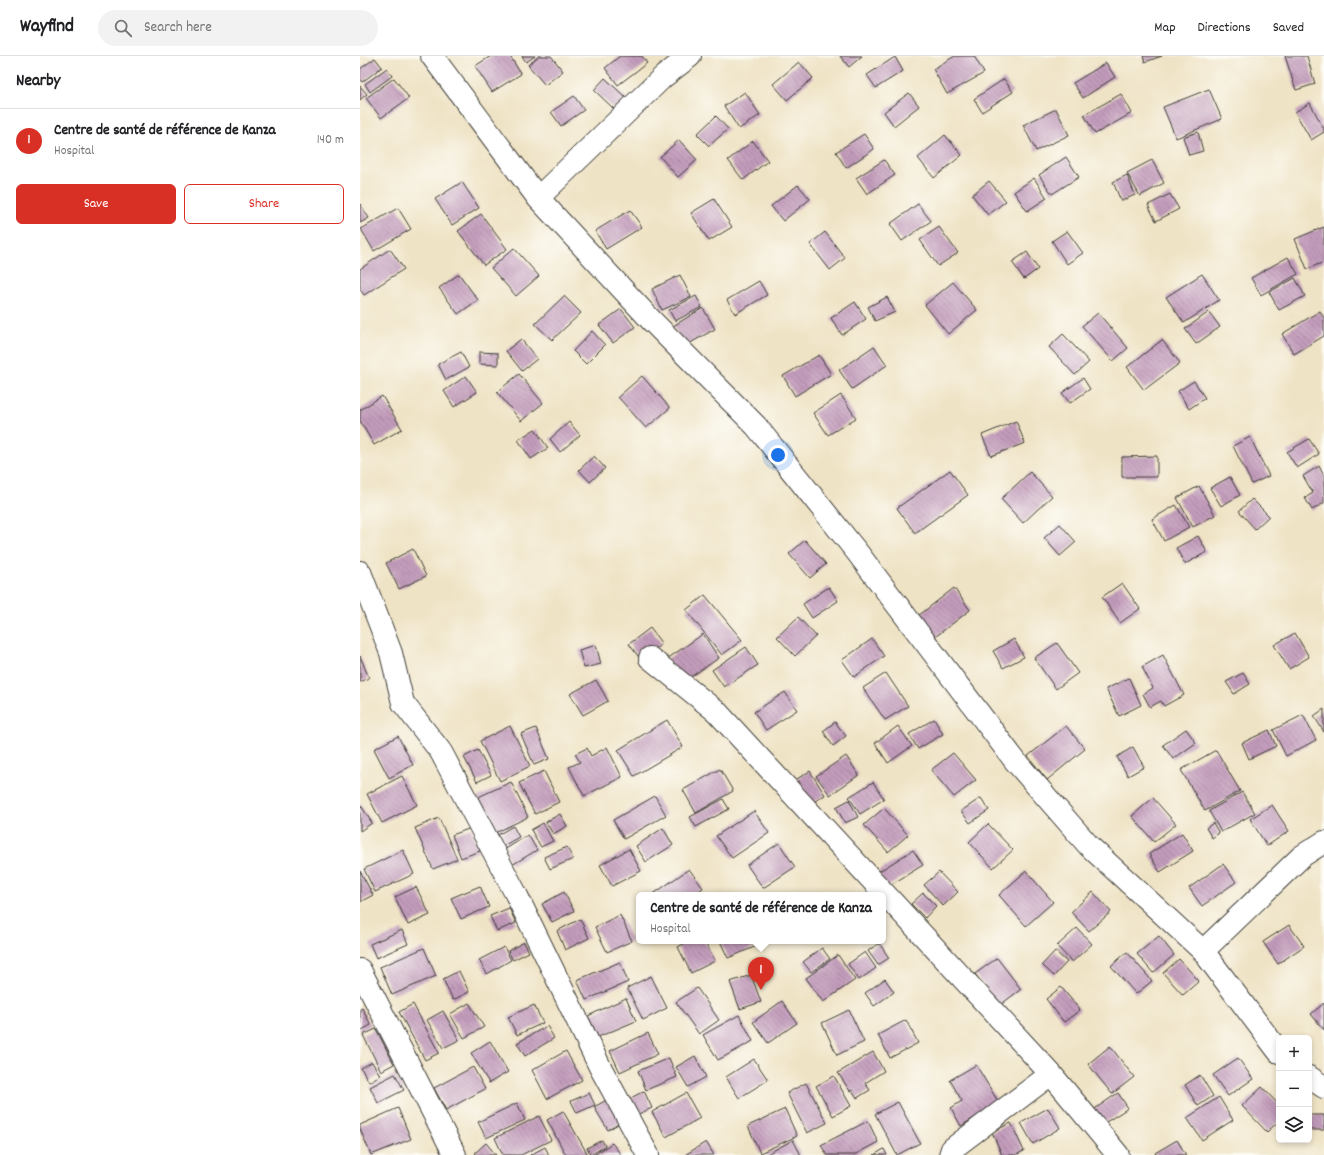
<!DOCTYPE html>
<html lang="en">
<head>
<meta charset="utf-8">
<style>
	:root { --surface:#fff; --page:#f2f2f2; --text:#202124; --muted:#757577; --line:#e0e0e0; --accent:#d93025 }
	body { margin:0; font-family:Dekko,sans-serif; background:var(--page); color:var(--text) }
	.controls { position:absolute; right:12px; bottom:12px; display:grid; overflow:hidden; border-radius:6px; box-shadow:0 2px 6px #0003 }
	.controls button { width:36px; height:36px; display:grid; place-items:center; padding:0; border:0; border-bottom:1px solid var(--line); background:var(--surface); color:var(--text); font:20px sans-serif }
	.you { position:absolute; left:418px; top:399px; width:14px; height:14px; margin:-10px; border:3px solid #fff; border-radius:50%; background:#1a73e8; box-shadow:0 0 0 6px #1a73e833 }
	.badge { display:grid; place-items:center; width:26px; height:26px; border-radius:50%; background:var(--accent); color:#fff; font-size:13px; font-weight:700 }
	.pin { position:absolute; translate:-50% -33px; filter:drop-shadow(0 1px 2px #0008) }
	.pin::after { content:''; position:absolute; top:21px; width:14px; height:12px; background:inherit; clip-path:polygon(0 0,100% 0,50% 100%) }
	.popup { position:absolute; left:276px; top:836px; width:250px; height:52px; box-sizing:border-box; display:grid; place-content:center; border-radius:6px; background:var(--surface); filter:drop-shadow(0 1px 3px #0005); font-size:13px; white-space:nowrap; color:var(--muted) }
	.popup b { font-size:15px; color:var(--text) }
	.popup::after { content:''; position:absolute; left:50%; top:100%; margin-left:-8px; border:8px solid transparent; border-top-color:var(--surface) }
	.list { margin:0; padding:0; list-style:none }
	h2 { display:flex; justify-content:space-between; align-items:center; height:52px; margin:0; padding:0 16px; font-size:17px }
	h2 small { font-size:13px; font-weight:400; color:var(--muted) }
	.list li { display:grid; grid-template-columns:26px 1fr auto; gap:12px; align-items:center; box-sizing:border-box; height:64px; padding:0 16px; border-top:1px solid var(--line) }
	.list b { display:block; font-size:15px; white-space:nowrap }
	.list p { margin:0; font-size:13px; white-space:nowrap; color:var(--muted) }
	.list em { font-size:13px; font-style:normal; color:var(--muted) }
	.actions { display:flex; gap:8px; padding:12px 16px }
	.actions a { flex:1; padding:9px 0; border:1px solid var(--accent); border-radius:6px; text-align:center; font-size:14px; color:var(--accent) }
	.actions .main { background:var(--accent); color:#fff }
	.icon { flex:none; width:22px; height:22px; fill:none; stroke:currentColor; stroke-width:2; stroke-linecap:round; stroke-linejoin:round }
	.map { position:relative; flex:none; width:964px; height:1099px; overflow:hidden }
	header { display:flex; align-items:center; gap:24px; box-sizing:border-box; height:56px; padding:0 20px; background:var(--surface); border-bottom:1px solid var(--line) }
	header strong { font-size:19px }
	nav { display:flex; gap:22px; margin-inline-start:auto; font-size:14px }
	.search { width:280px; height:36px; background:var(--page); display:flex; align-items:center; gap:10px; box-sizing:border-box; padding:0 14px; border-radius:22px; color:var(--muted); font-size:15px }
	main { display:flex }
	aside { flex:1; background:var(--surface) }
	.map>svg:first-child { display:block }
</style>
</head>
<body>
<header>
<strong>Wayfind</strong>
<div class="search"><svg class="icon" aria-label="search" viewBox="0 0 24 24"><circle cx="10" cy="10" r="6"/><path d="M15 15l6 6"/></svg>Search here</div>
<nav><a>Map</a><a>Directions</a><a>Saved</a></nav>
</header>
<main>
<aside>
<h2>Nearby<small></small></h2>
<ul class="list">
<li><span class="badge">1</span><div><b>Centre de santé de référence de Kanza</b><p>Hospital</p></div><em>140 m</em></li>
</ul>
<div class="actions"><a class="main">Save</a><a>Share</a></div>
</aside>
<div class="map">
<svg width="964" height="1099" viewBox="0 0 964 1099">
	<defs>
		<pattern id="building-back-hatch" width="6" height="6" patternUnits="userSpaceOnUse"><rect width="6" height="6" fill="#c39cbc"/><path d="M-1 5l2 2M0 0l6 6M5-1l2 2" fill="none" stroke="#9e7e98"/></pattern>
	</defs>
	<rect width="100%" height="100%" fill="#fdfcf7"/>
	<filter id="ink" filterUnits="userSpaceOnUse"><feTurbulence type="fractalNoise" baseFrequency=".025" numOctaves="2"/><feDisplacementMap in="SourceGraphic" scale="8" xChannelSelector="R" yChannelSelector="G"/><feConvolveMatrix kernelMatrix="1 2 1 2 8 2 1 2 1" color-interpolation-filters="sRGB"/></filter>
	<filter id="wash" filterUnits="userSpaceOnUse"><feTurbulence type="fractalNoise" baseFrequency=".012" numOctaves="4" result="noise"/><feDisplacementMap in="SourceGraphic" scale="16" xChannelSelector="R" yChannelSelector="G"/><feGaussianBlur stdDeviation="0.9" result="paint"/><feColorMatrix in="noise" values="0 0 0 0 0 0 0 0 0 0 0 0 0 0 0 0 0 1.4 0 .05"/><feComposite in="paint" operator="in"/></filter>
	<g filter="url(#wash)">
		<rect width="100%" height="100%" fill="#efe3c5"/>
		<g id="blocks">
			<path fill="url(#building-back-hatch)" d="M131,0H150L161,18L132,36L115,10Z
				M162,0H175L166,6Z
				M179,0H191L203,15L185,29L168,9Z
				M260,0H282L287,7L258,29L245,12Z
				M480,0H502L489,11Z
				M595,0H614L624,17L587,38L573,13Z
				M783,0H802L785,6Z
				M925,0H947L955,28L936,34Z
				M535,1L543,15L516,32L507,19Z
				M15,2L22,11L2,26L0,23V13Z
				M439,6L453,22L427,44L413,28Z
				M746,7L755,21L723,42L713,27Z
				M27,12L32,20L10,36L5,28Z
				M34,22L49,42L21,62L6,42Z
				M245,22L266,42L254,53L234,34Z
				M644,23L653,36L622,56L614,43Z
				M0,30L7,38L0,44Z
				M849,33L862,63L816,82L803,51Z
				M385,36L400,59L379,73L364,50Z
				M549,37L559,50L534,70L524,56Z
				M761,38L772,57L735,78L724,59Z
				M214,40L224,54L201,70L191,56Z
				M950,47L964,73V76L951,84L935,56Z
				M696,53L709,79L676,95L663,69Z
				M356,60L368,73L349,90L337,78Z
				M838,76L843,95L829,99L823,81Z
				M504,78L514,93L486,112L476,96Z
				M585,79L602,99L574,122L558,102Z
				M319,84L337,104L318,121L300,101Z
				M393,85L408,105L383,124L368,104Z
				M706,101L719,121L692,138L679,119Z
				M524,104L535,119L507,138L496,122Z
				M792,104L804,127L780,140L767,117Z
				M767,119L775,139L761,145L753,126Z
				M674,122L687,142L667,155L654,136Z
				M629,125L646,145L628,159L612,139Z
				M102,126L119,152L92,169L75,143Z
				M438,129L450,143L423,165L411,150Z
				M810,138L819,153L796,165L788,149Z
				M354,143L372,171L349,185L331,157Z
				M0,148L9,162L0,167Z
				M558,148L571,165L542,185L530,168Z
				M38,152L51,173L14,195L1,173Z
				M270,154L282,171L246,193L235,175Z
				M121,158L147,193L124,209L98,175Z
				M579,171L598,197L578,210L560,184Z
				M964,171V206L947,213L935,183Z
				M707,175L723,197L707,208L692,185Z
				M465,176L485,202L470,214L450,188Z
				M154,192L179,220L156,240L131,212Z
				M30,193L44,213L4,239L0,233V213Z
				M667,196L678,213L664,223L652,206Z
				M928,201L938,218L901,239L891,222Z
				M99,218L118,244L98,258L79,232Z
				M842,218L859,244L824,267L806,241Z
				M320,219L331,241L302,254L292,233Z
				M935,222L945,240L919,254L909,236Z
				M399,225L407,239L375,258L367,244Z
				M593,226L617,254L588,278L565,249Z
				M204,240L221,257L192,284L175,268Z
				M336,240L342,251L315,265L309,254Z
				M527,241L535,256L515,265L508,251Z
				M495,246L506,263L482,279L471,262Z
				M343,252L355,273L325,290L313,270Z
				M261,253L275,271L253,287L239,269Z
				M960,255L964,262V280L934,298L922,278Z
				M849,256L860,271L836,288L825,273Z
				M738,257L768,292L753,305L722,270Z
				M232,275L245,289L226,308L213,295Z
				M703,278L729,306L715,319L689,291Z
				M161,283L177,303L162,315L146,295Z
				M802,284L820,307L784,334L767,311Z
				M514,290L527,309L492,333L479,314Z
				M101,296L109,311L86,324L78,308Z
				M119,296L138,297V309L119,308Z
				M459,299L471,318L435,340L423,320Z
				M159,318L183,347L161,365L137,336Z
				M106,320L117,336L94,351L84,335Z
				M282,320L310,352L286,372L258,341Z
				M723,322L730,333L710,347L702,337Z
				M834,325L845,342L829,353L818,335Z
				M481,339L496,362L468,379L453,357Z
				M22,340L42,373L14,389L0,365V354Z
				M656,365L665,387L631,400L622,379Z
				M209,366L220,379L200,396L190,383Z
				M175,373L188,392L171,403L158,384Z
				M890,381L909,420L892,428L873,390Z
				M949,383L959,398L937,412L927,396Z
				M234,400L245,412L230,426L219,414Z
				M797,400V421H762V401Z
				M959,410L964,420V447L952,454L945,442L953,437L943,420Z
				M590,414L608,439L555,477L537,452Z
				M670,416L692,440L663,467L641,443Z
				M870,421L880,439L861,450L850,432Z
				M839,430L855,459L833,471L817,442Z
				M892,443L909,460L895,473L879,455Z
				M816,449L829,471L804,485L792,463Z
				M700,468L716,486L700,500L684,482Z
				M838,480L847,496L825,508L816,492Z
				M445,484L466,508L450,522L429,498Z
				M53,493L66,520L39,533L26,507Z
				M762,527L780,553L760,567L742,541Z
				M469,531L478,545L452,562L443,548Z
				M594,532L610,554L575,581L558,560Z
				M345,539L382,584L362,599L326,554Z
				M438,561L456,580L435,600L417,581Z
				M290,572L302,588L281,604L269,588Z
				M935,577L949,601L929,613L914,589Z
				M343,578L359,602L323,626L307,603Z
				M512,583L524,600L494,621L482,604Z
				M654,583L664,601L643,612L633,595Z
				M697,587L718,617L696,633L674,602Z
				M236,589L241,608L224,612L219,594Z
				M386,591L398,609L364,631L352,614Z
				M803,599L824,639L804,650L801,645L790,651L783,638L793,632L782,611Z
				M0,600L9,622L0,626Z
				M526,617L548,650L525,664L503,632Z
				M883,617L890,628L874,638L866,626Z
				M769,622L781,649L759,660L746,633Z
				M236,624L248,645L223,659L210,638Z
				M425,636L437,654L406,674L394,656Z
				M964,653V676L954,660Z
				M943,659L956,684L926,700L913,674Z
				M574,663L583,678L558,693L549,678Z
				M307,664L323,691L274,720L258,694Z
				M475,666L486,680L473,690L463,675Z
				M150,670L170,710L140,725L120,685Z
				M538,670L552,690L528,707L515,687Z
				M706,670L725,693L687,724L668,700Z
				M176,672L189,703L174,709L161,678Z
				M826,673L836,687L813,703L803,689Z
				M909,674L916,690L889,703L882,687Z
				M38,680L53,709L29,722L14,693Z
				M247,691L262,721L224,740L209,711L220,706L215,698L227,692L231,700Z
				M773,691L784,711L768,720L757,701Z
				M118,694L131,719L117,726L104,701Z
				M856,694L880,735L845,755L821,714Z
				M593,697L616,724L594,741L571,714Z
				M486,700L499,719L470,739L456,720Z
				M360,713L373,735L336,757L323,734Z
				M184,715L199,746L175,758L159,727Z
				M450,715L465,739L452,747L437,723Z
				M42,720L57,749L22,767L7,738Z
				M151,726L168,761L131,779L114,743Z
				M513,726L524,743L500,758L489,741Z
				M882,736L895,757L861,776L849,755Z
				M295,740L306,759L264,783L253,764Z
				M621,742L629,754L610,767L601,755Z
				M793,742L816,768L794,786L772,760Z
				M363,743L369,753L336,771L330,761Z
				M489,744L498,761L485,767L476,751Z
				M0,748L12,767L0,775Z
				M912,749L929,775L907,790L890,763Z
				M524,752L548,779L528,796L504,769Z
				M394,755L409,777L372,802L356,780Z
				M200,758L207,770L193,778L186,766Z
				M79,762L97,803L73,813L55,772Z
				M183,767L193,785L181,791L171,774Z
				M853,767L859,777L852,782L846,772Z
				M628,768L653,794L633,812L609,786Z
				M153,770L159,781L141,791L136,780Z
				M111,772L120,795L101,802L92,779Z
				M303,772L313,789L286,806L276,790Z
				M822,777L833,795L800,816L789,798Z
				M168,779L177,794L152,809L144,794Z
				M419,787L435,811L403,832L387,809Z
				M207,791L213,803L190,813L184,801Z
				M269,793L281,815L252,830L240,809Z
				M43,794L54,818L15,836L4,813Z
				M553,794L563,809L527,831L518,816Z
				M863,808L876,826L842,850L829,832Z
				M329,813L343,832L333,839H292Z
				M0,815L13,839L0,846Z
				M666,815L693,846L666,870L639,839Z
				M579,816L598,836L583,850L564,829Z
				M120,830L129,851L101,863L91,842Z
				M56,831L70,859L48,869L35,841Z
				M204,836L214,855L192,866L182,848Z
				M733,836L751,856L729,875L711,856Z
				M563,837L576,850L565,862L551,848Z
				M149,852L156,867L137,875L130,860Z
				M260,859L272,885L247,896L235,871Z
				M220,863L229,882L205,894L197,875Z
				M929,869L944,890L918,908L903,886Z
				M717,872L732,888L712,906L697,890Z
				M42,874L48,888L16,902L10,888Z
				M799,880L814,899L793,917L777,898Z
				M329,885H344L355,905L331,917L318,891Z
				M360,885H403L404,887L368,902Z
				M164,886L169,896L153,904L148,895Z
				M519,887L529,902L518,909L508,895Z
				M144,891L151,904L127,918L119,904Z
				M64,892L76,920L32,939L20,911Z
				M462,892L470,903L451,916L443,906Z
				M695,895L707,906L694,920L682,909Z
				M505,896L516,912L499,924L488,908Z
				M767,896L792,925L776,938L751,910Z
				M478,899L495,924L463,946L446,922Z
				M637,902L661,933L639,950L615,918Z
				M819,903L839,925L823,939L803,917Z
				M260,906L268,926L226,944L217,924Z
				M99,915L109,936L93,944L83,923Z
				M391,919L401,946L380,953L370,926Z
				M291,920L307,952L283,964L267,932Z
				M525,923L534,936L514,950L505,937Z
				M701,931L720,954L704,966L686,943Z
				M337,932L359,964L339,978L316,946Z
				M266,942L276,965L238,981L228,960Z
				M422,945L437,967L408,987L393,966Z
				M109,947L124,971L104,982L90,958Z
				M964,947V974L951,958Z
				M53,948L79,997L65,1004L39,956Z
				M174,949L183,967L157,979L148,961Z
				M2,952L11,969L0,975V953Z
				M489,954L504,986L477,999L462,967Z
				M83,955L99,984L83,992L67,964Z
				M379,959L393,985L358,1004L343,979Z
				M546,964L558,987L530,1002L518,979Z
				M187,970L194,982L165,1000L157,987Z
				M16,973L34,1008L21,1015L3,979Z
				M288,977L298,998L260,1016L250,995Z
				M130,985L148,1016L129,1027L111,997Z
				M750,990L774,1021L752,1038L728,1008Z
				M206,995L222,1024L187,1043L172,1014Z
				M513,996L524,1015L505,1027L510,1034L497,1042L492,1034L490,1035L478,1017Z
				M335,1000L346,1021L328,1031L316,1011Z
				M309,1002L317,1021L286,1034L278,1015Z
				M878,1002L893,1023L868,1040L853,1019Z
				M394,1003L408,1024L379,1042L366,1021Z
				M12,1006L20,1019L9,1026L1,1012Z
				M616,1009L639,1047L601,1070L591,1052L602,1045L590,1024Z
				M113,1011L125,1033L86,1054L74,1032Z
				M35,1018L44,1034L18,1047L10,1031Z
				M840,1019L853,1040L838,1050L825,1029Z
				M474,1020L491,1050L473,1060L456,1030Z
				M446,1027L467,1067L447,1077L427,1037Z
				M902,1031L919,1049V1065L907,1076L882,1050Z
				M284,1035L292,1052L274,1060L267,1044Z
				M229,1037L235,1049L217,1057L211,1045Z
				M326,1037L340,1062L306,1081L292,1056Z
				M758,1037L768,1052L743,1068L733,1054Z
				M252,1041L265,1064L248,1074L234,1051Z
				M859,1041L873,1064L842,1084L827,1062Z
				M538,1046L560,1087L537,1099L515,1058Z
				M157,1047L165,1064L126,1082L118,1066Z
				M38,1052L51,1083L11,1099L0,1073V1069Z
				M688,1052L700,1072L673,1088L661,1067Z
				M425,1053L437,1080L400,1097L388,1070Z
				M203,1055L228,1099H206L187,1064Z
				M949,1059H964V1074H949Z
				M179,1060L191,1084L161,1099H143L135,1082Z
				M508,1065L518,1086L494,1099H467L461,1089Z
				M651,1067L664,1095L655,1099H642L632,1076Z
				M242,1084L245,1090L231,1099L227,1092Z
				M433,1084L441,1099H405Z
				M817,1084L826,1099H796L795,1097Z
				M346,1086L354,1099H325Z
				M126,1087L136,1099H117L115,1097Z
				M252,1087L261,1099H234Z
				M185,1091L189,1099H170Z
				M524,1093L527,1099H514Z"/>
		</g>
	</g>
	<g filter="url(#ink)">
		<use href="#blocks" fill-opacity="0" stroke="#3c3a35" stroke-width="1"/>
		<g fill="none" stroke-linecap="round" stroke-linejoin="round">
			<defs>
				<path id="minor" d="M72,0L178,142L291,264L396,370L497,496L656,706L729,790L843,895L919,996
					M178,142L303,21L330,0
					M0,516L31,597L43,647L81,696L156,838L240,1011L288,1099
					M290,602L357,656L691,1018L758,1099
					M843,895L942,800L964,786
					M0,914L95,1099
					M949,1021L964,1031
					M590,1099L592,1093L691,1018"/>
			</defs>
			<use href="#minor" stroke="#3c3a35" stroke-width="24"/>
			<use href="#minor" stroke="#fff" stroke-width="22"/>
		</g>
	</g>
</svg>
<div class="controls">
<button>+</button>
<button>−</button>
<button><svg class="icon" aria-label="layers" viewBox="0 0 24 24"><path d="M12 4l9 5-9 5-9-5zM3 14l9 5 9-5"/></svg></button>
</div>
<div class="you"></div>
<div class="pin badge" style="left:401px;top:934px">1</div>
<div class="popup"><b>Centre de santé de référence de Kanza</b>Hospital</div>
</div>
</main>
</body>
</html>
